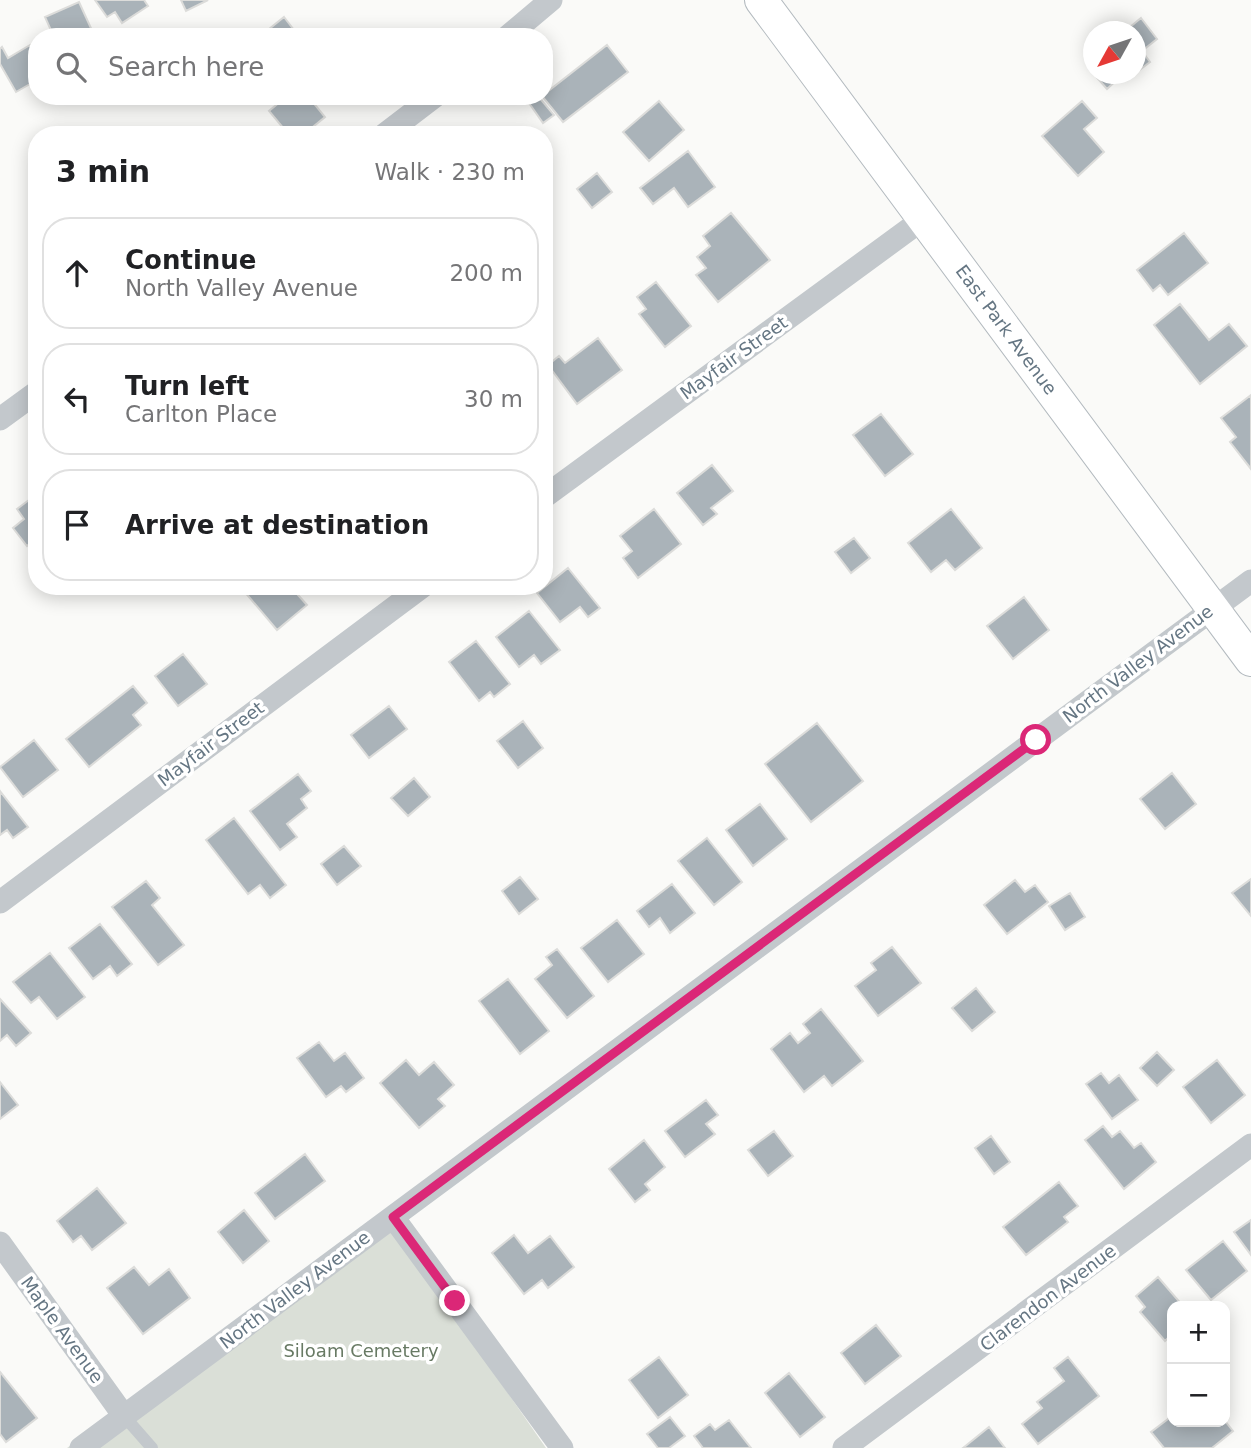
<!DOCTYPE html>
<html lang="en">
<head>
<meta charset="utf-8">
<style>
	:root { --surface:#fff; --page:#f6f6f6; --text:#202124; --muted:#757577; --line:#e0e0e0 }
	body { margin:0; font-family:"DejaVu Sans",sans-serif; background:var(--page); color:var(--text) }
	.controls { position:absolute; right:21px; bottom:21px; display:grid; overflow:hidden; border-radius:14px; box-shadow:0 4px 18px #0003 }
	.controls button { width:63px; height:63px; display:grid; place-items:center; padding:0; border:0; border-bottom:2px solid var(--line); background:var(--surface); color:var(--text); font:35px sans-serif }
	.compass { position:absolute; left:1083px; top:21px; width:63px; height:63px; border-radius:50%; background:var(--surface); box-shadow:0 4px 18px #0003; rotate:230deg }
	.stop { position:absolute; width:21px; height:21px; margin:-16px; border:5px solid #db2777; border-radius:50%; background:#fff }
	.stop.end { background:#db2777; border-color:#fff; box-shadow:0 2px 7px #0008 }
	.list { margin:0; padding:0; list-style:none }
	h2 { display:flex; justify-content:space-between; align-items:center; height:91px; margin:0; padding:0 28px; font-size:30px }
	h2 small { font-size:23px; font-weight:400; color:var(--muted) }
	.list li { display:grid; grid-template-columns:46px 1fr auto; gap:21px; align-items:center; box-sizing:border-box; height:112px; margin:0 14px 14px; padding:0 14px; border:2px solid var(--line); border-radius:28px }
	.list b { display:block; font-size:26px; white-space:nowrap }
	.list p { margin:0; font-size:23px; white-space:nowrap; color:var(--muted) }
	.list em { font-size:23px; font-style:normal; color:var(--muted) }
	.icon { flex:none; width:38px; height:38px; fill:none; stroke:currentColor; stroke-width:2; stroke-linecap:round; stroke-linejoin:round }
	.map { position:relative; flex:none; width:1251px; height:1448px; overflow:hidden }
	.search { position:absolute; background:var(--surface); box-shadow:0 4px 18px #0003; left:28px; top:28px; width:525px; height:77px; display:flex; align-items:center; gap:18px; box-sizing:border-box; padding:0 24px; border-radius:28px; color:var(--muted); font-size:26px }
	.panel { position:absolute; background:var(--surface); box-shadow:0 4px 18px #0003; left:28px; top:126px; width:525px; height:469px; border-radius:28px }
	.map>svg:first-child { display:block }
</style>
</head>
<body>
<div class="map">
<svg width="1251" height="1448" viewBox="0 0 1251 1448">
	<rect width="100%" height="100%" fill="#fafaf8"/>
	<path fill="#dadfd7" d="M383,1213L546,1448H67Z"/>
	<path fill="#aab3b9" stroke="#dcdcda" stroke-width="2" d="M95,0H144L148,6L122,23L115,12L107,17Z
		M181,0H208L186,11Z
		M79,2L95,37H54L45,17Z
		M284,17L297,34L265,37L263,34Z
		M1141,18L1157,39L1142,51L1150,62L1138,71L1136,32H1124Z
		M30,45L37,56V80L16,92L0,64V49L2,47L8,58Z
		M607,45L628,72L563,122L542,96Z
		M1094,72V74H1123L1107,89L1093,73Z
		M287,96H308L325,117L303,135H289L269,111Z
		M538,96L554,115L543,123L529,103Z
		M659,101L684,130L649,161L623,132Z
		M1082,101L1097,118L1084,129L1104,152L1078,176L1042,136Z
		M688,151L715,187L688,207L674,188L653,204L640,188Z
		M597,173L612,192L592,208L577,189Z
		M731,213L770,260L718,302L696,275L706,268L697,257L710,246L703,236Z
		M1184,233L1208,263L1168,295L1160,285L1153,291L1137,270Z
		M656,282L691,326L665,347L639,314L646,309L637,297Z
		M1180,304L1209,340L1229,324L1247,346L1200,384L1154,325Z
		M598,338L622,370L577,404L548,365L559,356L565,363Z
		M1251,395V469L1230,442L1236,437L1221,418Z
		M881,414L913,454L885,476L853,435Z
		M712,465L733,491L711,508L717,514L703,525L677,493Z
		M37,494V538L27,546L13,528L24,519L17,509Z
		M654,509L681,544L638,578L623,558L632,551L620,536Z
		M951,509L982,548L955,570L946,560L931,572L908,543Z
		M854,538L870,558L851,573L835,552Z
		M568,568L600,608L588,617L580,607L560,622L537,593Z
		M250,586H290L307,605L277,630L244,591Z
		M1024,597L1049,630L1013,659L987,626Z
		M529,611L560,650L541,664L534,655L519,667L496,637Z
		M476,641L510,684L494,697L490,692L479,701L449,662Z
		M183,654L207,684L178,706L155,676Z
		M133,686L147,703L133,715L141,725L89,767L66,739Z
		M389,706L407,729L369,758L351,735Z
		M523,721L543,748L518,768L497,741Z
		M817,723L863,781L811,822L765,764Z
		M34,740L58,770L23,797L0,767Z
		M1172,773L1196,804L1165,829L1140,799Z
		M298,774L311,791L301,799L307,808L287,824L297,837L280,850L250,811Z
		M414,778L430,797L408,816L391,798Z
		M0,791L28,827L13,838L7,830L0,835Z
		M760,804L787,839L753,866L726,830Z
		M234,818L286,885L270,898L260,885L248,894L206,840Z
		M707,838L742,882L714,905L678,861Z
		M344,846L361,866L337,885L321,864Z
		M520,877L538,899L519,914L502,891Z
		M1251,879V916L1232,893Z
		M1015,880L1025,892L1035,885L1048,902L1007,934L984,905Z
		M146,881L160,898L152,905L184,945L158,965L112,907Z
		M672,884L695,913L670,933L660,918L649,927L637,911Z
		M1070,893L1085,917L1065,930L1049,906Z
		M617,920L644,954L608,982L581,948Z
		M100,924L132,964L117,976L110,966L93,979L69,948Z
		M892,947L921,983L878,1016L855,986L876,970L871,963Z
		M557,949L594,996L567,1018L535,979L552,965L546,957Z
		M50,953L85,997L57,1019L39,997L31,1003L13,982Z
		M508,979L549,1031L520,1054L479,1001Z
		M976,988L995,1012L972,1031L952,1008Z
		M0,999L31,1033L16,1046L7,1035L0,1041Z
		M821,1009L863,1061L832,1086L824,1076L804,1092L771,1049L790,1033L798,1043L810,1033L803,1024Z
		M319,1042L334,1061L345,1053L364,1078L346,1092L341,1086L326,1097L297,1058Z
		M1157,1052L1174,1070L1157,1086L1140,1068Z
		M406,1060L419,1075L434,1062L454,1085L438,1099L445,1106L419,1128L380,1083Z
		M1217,1060L1245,1095L1211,1123L1183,1087Z
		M1101,1073L1109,1083L1119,1075L1138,1100L1112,1119L1086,1084Z
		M0,1082L18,1105L0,1119Z
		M706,1100L718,1115L706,1124L715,1134L685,1157L665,1131Z
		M1103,1126L1112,1137L1120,1131L1134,1148L1141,1143L1156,1162L1124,1189L1085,1140Z
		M774,1131L793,1156L768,1176L748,1150Z
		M991,1136L1010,1162L994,1174L975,1148Z
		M644,1140L665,1167L645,1184L650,1190L635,1202L609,1169Z
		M305,1154L325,1181L275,1219L255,1193Z
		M1059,1182L1078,1206L1064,1217L1068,1222L1026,1255L1003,1227Z
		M97,1188L126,1223L92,1250L81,1236L73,1242L57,1221Z
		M244,1210L269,1241L243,1263L218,1232Z
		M1251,1220V1255L1234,1232Z
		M514,1235L528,1253L550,1236L574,1267L548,1288L542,1280L524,1294L492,1253Z
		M1223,1241L1247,1271L1211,1300L1186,1270Z
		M134,1267L149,1285L169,1269L190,1298L143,1334L107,1288Z
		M1158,1277L1183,1306H1172V1334L1165,1341L1140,1312L1145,1307L1136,1296Z
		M876,1325L901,1356L865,1384L841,1353Z
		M659,1357L688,1395L658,1418L629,1380Z
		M1068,1357L1099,1396L1038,1444L1022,1424L1042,1408L1037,1402L1064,1381L1054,1368Z
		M0,1372L37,1418L6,1442L0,1434Z
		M789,1373L825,1417L800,1437L765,1393Z
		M1172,1416V1422L1187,1424L1225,1421L1233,1431L1212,1448H1164L1151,1432Z
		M670,1417L685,1436L669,1448H658L647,1434Z
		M729,1420L751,1448H703L694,1436L710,1424L715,1430Z
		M989,1427L1005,1448H963Z"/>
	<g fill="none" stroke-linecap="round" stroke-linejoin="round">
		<defs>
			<g id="secondary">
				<path id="s1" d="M761,0L1251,660"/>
			</g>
		</defs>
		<use href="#secondary" stroke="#b3babf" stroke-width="34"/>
		<path stroke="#c3c8cc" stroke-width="12" d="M124,1416L152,1448"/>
		<path stroke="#c3c8cc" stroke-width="23" d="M507,37L551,0
			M384,135L435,96
			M0,419L37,392
			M544,497L923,219
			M0,902L423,586
			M393,1217L562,1448
			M0,1243L124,1416
			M81,1448L1251,581
			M844,1448L1251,1145"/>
		<use href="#secondary" stroke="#fff" stroke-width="32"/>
	</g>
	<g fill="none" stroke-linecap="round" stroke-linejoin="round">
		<path stroke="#db2777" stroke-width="9" d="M455,1301L393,1217L1036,740"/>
	</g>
	<g text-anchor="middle" stroke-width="7" stroke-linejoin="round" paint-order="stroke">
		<g font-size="18" fill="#657683" stroke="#fff">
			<text dy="6" stroke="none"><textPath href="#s1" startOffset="411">East Park Avenue</textPath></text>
			<text transform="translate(734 358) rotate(-36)" y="6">Mayfair Street</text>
			<text transform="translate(1138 664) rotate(-37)" y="6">North Valley Avenue</text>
			<text transform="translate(211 744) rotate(-37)" y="6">Mayfair Street</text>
			<text transform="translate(295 1290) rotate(-37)" y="6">North Valley Avenue</text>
			<text transform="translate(1048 1298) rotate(-37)" y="6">Clarendon Avenue</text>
			<text transform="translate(62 1330) rotate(54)" y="6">Maple Avenue</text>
		</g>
		<g font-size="18" fill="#687a64" stroke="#fff">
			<text x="361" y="1357">Siloam Cemetery</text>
		</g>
	</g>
</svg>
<div class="controls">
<button>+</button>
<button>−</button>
</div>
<svg class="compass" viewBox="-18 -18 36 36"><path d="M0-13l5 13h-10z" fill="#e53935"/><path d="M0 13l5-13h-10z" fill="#757577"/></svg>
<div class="stop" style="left:1036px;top:740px"></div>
<div class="stop end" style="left:455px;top:1301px"></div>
<div class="search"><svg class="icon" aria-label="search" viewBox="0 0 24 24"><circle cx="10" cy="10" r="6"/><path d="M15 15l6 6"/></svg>Search here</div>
<section class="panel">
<h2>3 min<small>Walk · 230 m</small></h2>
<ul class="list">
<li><svg class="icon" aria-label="ahead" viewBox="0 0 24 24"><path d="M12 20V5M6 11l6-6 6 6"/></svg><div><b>Continue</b><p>North Valley Avenue</p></div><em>200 m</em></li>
<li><svg class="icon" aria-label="left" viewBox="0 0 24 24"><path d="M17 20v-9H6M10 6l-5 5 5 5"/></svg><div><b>Turn left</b><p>Carlton Place</p></div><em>30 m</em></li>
<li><svg class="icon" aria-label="arrive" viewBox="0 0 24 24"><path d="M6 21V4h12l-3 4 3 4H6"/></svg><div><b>Arrive at destination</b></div></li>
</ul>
</section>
</div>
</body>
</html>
